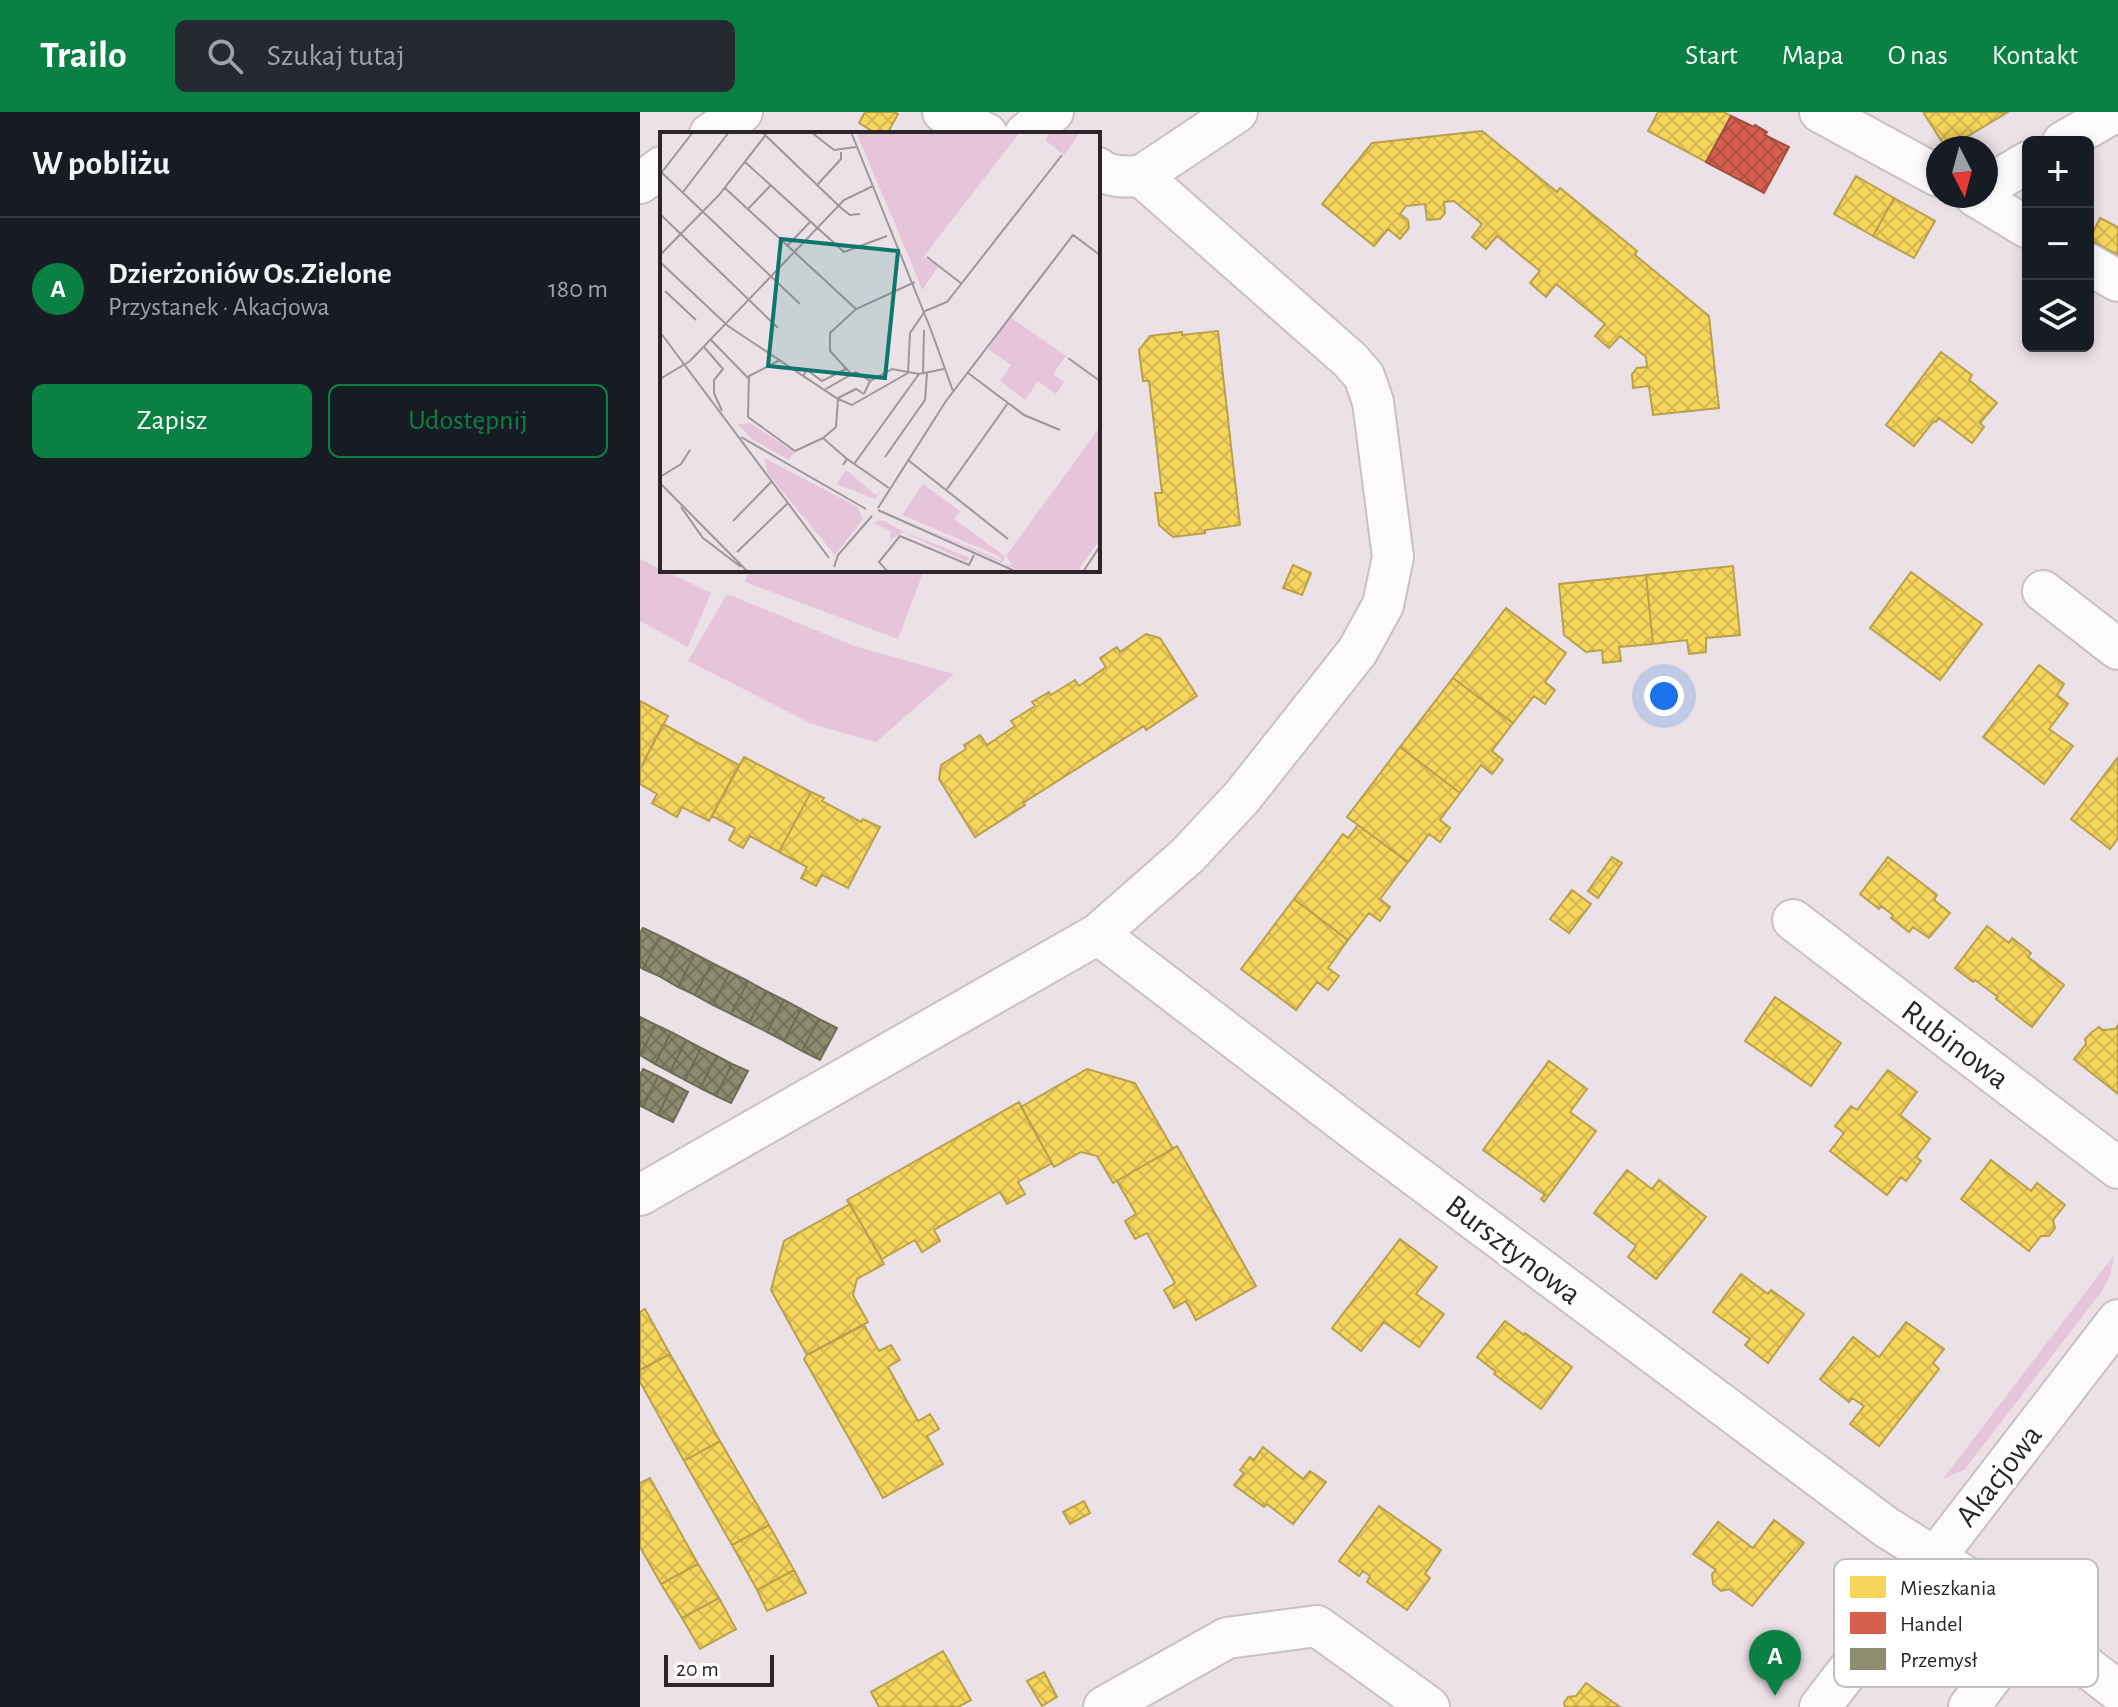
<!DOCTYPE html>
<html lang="pl">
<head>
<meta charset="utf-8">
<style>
	:root { --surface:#171b24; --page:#242831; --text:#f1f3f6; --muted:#9ea1a6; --line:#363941; --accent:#0b8043 }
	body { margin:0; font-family:"Alegreya Sans",sans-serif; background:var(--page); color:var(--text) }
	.controls { position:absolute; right:24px; top:24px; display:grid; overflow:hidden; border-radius:12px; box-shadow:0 4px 12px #0003 }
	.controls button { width:72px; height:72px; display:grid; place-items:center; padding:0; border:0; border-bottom:2px solid var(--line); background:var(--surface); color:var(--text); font:40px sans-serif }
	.compass { position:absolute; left:1286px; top:24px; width:72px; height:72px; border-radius:50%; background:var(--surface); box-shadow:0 4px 12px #0003; rotate:174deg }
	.scale { position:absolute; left:24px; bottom:20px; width:110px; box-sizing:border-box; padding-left:8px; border:4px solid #2c2529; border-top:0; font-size:22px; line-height:28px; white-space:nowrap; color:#2c2529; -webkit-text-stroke:6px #fff; paint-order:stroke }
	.you { position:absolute; left:1024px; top:584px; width:28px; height:28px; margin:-20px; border:6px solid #fff; border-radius:50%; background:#1a73e8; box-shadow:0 0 0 12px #1a73e833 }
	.badge { display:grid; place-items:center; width:52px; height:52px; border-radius:50%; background:var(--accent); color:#fff; font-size:26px; font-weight:700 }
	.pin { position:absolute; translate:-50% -66px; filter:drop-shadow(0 2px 4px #0008) }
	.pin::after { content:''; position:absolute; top:42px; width:28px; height:24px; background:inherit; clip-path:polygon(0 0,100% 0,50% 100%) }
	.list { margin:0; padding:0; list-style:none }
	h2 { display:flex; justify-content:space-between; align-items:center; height:104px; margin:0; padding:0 32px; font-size:34px }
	h2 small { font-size:26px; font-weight:400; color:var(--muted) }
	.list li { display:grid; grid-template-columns:52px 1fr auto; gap:24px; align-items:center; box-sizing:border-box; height:144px; padding:0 32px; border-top:2px solid var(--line) }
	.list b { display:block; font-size:30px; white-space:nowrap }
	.list p { margin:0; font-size:26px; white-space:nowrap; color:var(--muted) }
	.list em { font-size:26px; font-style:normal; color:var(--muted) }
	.actions { display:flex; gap:16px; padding:24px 32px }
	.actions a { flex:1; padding:18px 0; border:2px solid var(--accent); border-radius:12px; text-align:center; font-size:28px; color:var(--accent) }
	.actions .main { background:var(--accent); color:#fff }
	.icon { flex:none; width:44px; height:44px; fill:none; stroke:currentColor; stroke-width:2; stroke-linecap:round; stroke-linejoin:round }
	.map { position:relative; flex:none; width:1478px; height:1595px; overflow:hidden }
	header { display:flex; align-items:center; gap:48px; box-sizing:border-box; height:112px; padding:0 40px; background:var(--accent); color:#fff }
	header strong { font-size:38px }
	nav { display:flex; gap:44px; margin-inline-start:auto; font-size:28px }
	.search { width:560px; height:72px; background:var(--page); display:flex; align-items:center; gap:20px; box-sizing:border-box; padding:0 28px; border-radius:12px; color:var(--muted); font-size:30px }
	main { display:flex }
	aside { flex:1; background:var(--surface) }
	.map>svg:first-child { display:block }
</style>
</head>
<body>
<header>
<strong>Trailo</strong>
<div class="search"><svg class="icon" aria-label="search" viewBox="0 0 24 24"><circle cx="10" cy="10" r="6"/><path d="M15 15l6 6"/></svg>Szukaj tutaj</div>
<nav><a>Start</a><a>Mapa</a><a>O nas</a><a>Kontakt</a></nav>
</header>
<main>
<aside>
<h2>W pobliżu<small></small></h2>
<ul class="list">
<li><span class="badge">A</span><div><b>Dzierżoniów Os.Zielone</b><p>Przystanek · Akacjowa</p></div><em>180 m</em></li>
</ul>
<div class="actions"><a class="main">Zapisz</a><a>Udostępnij</a></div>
</aside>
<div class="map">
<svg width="1478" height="1595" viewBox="0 0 1478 1595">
	<defs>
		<pattern id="homes-cross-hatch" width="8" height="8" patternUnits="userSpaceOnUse" patternTransform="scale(2)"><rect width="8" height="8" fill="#f6d55c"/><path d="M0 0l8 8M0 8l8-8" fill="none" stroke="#d3b750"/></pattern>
		<pattern id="shops-cross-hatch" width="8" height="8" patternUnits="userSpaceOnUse" patternTransform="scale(2)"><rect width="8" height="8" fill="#d6604d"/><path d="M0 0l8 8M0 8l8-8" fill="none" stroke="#ae4f40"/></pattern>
		<pattern id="industry-cross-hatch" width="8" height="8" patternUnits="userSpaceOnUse" patternTransform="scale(2)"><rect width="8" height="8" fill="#8c8c6e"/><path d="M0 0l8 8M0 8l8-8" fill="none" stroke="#73725a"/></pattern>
	</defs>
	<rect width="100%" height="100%" fill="#ece1e7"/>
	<path fill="#e6c4da" d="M0,447L71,481L48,535L0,509Z
		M109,458H284L258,527L105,470Z
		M87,482L217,535L314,562L236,630L172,612L48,549Z
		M1474,1143L1470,1164L1462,1179L1324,1358L1303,1367Z"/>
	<path fill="url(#homes-cross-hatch)" stroke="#b9a04d" stroke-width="2" d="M225,0H254L258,2L247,22H237L219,11Z
		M1018,0H1084L1091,4L1066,50L1008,19Z
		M1283,0H1368L1308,36H1306Z
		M842,19L917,80L920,76L997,139L995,143L1069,204L1079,296L1013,303L1009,274L993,276L992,262L997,256L1007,255L1006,245L980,224L969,236L955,224L965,212L916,172L906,185L890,171L900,159L857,124L846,137L832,125L842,112L814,89L804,90L805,101L800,107L787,108L785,92L766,94L760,102L768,108L769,116L760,127L748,117L734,134L682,92L732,31Z
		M1216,64L1254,86L1233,124L1194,102Z
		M1254,86L1295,109L1274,146L1233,124Z
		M1460,106L1478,115V143L1449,128Z
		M578,219L600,413L565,418V421L533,425L519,413L515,381H522L509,269H503L499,238L510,224L542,220V223Z
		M1301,240L1332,263L1329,268L1357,291L1340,311L1344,315L1332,331L1299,306L1296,310L1294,309L1274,334L1246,313Z
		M653,453L671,461L662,483L643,476Z
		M1093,454L1100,523L1066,526V540L1049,542L1047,528L1013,532L1006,463Z
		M1271,460L1342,512L1300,568L1230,516Z
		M1006,463L1013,532L979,535L981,549L963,551L962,538L946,540L924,523L919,472Z
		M866,496L926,541L905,570L915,578L905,592L894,584L873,611L813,566Z
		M506,522L520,526L557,584L506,618L504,614L383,691L385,693L335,725L299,667L301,653L326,637L324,633L340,623L347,633L375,614L371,609L395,594L392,590L409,580L411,583L435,568L439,574L466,555L460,546L477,535L480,540Z
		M1399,553L1424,572L1417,583L1428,592L1409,617L1433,634L1404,672L1343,625Z
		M813,566L873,611L852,639L863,648L852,662L841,653L820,681L760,635Z
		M0,589L28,604L0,657Z
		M23,612L99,653L69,709L42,695L37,705L12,691L17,682L0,672V657Z
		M760,635L820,681L800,708L810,716L800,730L789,722L768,750L707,705Z
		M104,645L171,680L139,740L110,724L103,736L97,733L89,728L95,716L72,704Z
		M1478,645V726L1470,737L1431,707Z
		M171,680L184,686L182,689L221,710L223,707L240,715L208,776L182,763L176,774L161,766L167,755L139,740Z
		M718,713L768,750L740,787L750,795L740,809L729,801L708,828L654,787L703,722L708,726Z
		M972,745L982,751L958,786L948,779Z
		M1248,745L1297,783L1294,788L1310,801L1289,826L1273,815L1269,820L1251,806L1253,803L1241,794L1239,797L1220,782Z
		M932,778L951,792L929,821L910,807Z
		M654,787L708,828L688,856L699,864L688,878L677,870L656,898L601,857Z
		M1347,814L1369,831L1372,826L1391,841L1388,845L1424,873L1392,915L1356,887L1358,885L1335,868L1333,870L1315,856Z
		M1135,885L1201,931L1171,974L1105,929Z
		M1478,913V982L1434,947L1446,932L1445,927L1452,920L1459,915L1463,918L1475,917Z
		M909,949L947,977L930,1000L956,1019L904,1090L901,1087L905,1083L843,1038Z
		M447,957L495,971L533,1037L473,1071L457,1044L441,1040L414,1055L381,995Z
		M1248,958L1277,980L1260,1003L1290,1027L1276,1045L1281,1049L1266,1069L1261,1065L1247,1083L1190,1039L1204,1021L1195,1014L1211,994L1217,998Z
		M379,990L412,1051L378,1070L385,1082L367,1092L360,1080L294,1118L300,1129L282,1140L275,1128L242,1147L207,1088Z
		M537,1034L616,1174L556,1208L546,1189L534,1196L524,1178L535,1171L507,1121L495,1127L485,1109L496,1102L477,1069Z
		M1351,1048L1391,1079L1397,1071L1425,1093L1413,1108L1415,1116L1409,1124H1401L1389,1139L1321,1087Z
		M987,1058L1012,1077L1019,1068L1066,1105L1016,1167L988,1145L996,1134L954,1101Z
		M210,1092L244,1152L217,1167L213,1183L228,1210L167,1243L131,1178L144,1129Z
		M760,1127L797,1155L776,1182L804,1202L779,1235L744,1210L721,1239L692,1216Z
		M1101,1162L1128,1182L1131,1178L1164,1202L1128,1251L1105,1233L1110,1227L1073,1200Z
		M5,1197L30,1242L0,1258V1200Z
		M865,1209L884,1223L885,1221L932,1255L901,1297L854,1262L856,1260L837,1245Z
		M1266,1210L1304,1237L1293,1251L1299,1257L1239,1334L1210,1312L1224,1294L1212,1286L1209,1290L1180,1267L1213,1225L1239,1245Z
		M224,1213L239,1239L251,1233L260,1248L248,1255L278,1309L290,1302L299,1317L287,1324L303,1352L243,1386L164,1247L167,1243Z
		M30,1242L80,1329L44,1349L0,1270V1258Z
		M80,1329L129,1413L92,1433L44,1349Z
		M623,1335L663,1367L670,1359L686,1370L653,1412L627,1392L624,1395L594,1373L604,1361L600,1358L610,1345L614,1348Z
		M10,1366L58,1452L21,1472L0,1435V1371Z
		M444,1389L450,1401L430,1412L423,1400Z
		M739,1394L801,1438L785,1462L790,1466L767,1498L727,1470L730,1464L723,1459L719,1464L699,1449Z
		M1134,1408L1164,1431L1112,1494L1089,1477L1081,1479L1073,1472L1072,1462L1076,1458L1053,1442L1078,1410L1113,1436Z
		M129,1413L154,1458L117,1478L92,1433Z
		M58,1452L79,1486L42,1506L21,1472Z
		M154,1458L166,1481L127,1499L117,1478Z
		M79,1486L96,1517L60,1537L42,1506Z
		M303,1539L331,1588L318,1595H239L231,1580Z
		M404,1560L417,1585L402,1594L387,1569Z
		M946,1571L980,1595H925L924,1591L928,1585L936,1584Z"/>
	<path fill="url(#shops-cross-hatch)" stroke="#a34e42" stroke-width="2" d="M1091,4L1114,15L1115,13L1127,20L1125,23L1149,35L1124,81L1066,50Z"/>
	<path fill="url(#industry-cross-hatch)" stroke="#6f6d59" stroke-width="2" d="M3,816L20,824L3,857L0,855V821Z
		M20,824L38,833L21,865L3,857Z
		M38,833L55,842L38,875L21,865Z
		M55,842L72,851L55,883L38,875Z
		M72,851L90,860L73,893L55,883Z
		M90,860L108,869L91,902L73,893Z
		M108,869L126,879L109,911L91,902Z
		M126,879L144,888L127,920L109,911Z
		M144,888L161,897L144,929L127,920Z
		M161,897L179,907L162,939L144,929Z
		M0,905L16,913L0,943Z
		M179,907L197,916L180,948L162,939Z
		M16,913L31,920L15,952L0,943Z
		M31,920L46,928L30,960L15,952Z
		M46,928L61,936L45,968L30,960Z
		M61,936L77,944L60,976L45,968Z
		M77,944L92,952L76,984L60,976Z
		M92,952L108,959L91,991L76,984Z
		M3,957L18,964L3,995L0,994V963Z
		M18,964L33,972L18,1003L3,995Z
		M33,972L48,980L33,1010L18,1003Z"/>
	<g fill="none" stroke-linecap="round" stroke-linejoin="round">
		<defs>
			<path id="minor" d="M303,0L347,22
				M1180,0L1298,64
				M70,22L102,0
				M385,22L413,0
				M1423,30L1475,0
				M501,64L597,0
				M0,71L22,55
				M1346,75L1388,50
				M1335,84L1388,116
				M1448,152L1478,169
				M1403,479L1478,537
				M1153,808L1478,1056
				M458,822L721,1023L1246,1415L1347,1478L1478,1579
				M0,1083L458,822L548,743L602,685L717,540L743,493L753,445L733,290L724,264L710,248L501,64C486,65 469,66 458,56
				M464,1595L587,1526L677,1514L789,1595
				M1180,1595L1478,1208
				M1329,1595L1391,1512"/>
		</defs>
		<use href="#minor" stroke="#c8c0c5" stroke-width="44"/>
		<use href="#minor" stroke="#fcfafb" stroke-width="40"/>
	</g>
	<g text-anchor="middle" stroke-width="8" stroke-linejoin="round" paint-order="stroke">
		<g font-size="32" fill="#2c2529" stroke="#fff">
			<text transform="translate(1316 932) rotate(37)" y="11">Rubinowa</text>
			<text transform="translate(874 1137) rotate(37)" y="11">Bursztynowa</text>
			<text transform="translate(1358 1363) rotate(-52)" y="11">Akacjowa</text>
		</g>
	</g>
	<g transform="translate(20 20)">
		<rect width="440" height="440" fill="#ece1e7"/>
		<path d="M264,125L278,135L262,158L254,137ZM350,185L406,224L393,242L404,250L396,262L378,249L365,268L340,249L351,233L328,217ZM90,291L134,320L129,328L92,307L78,292ZM440,295V407L417,440H362L345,432L352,433L346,424ZM104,326L198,375L203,387L175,423L108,342ZM186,338L216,363L221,358L215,367L177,352ZM263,352L300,379L294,387L342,422L345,425L342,431L248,389L342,429L339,424L242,383ZM223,388L242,399L310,426L306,429L243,400L230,408L231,399L213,391Z" fill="#e6c4da"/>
		<path d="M196,0H360L254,137ZM391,0H420L404,23L385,8Z" fill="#e6c4da"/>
		<path fill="none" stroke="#9f969b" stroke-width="2" d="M102,0L181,76L190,83L200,82M151,0L174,18L196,15M191,0L271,198M85,30L184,120L227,104M0,39L140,172M2,40L33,0M158,52L181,27V20M65,56L196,177M23,60L69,0M88,77L111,53M0,82L118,196M127,114L150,90M0,123L59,63L108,0M267,125L302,152M0,130L68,194L178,267L192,273L248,241M5,159L36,188M265,179L287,170L402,23M271,198L293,259M0,200L169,426M51,208L89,247M44,215L63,237L54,248V261L62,279M408,226L440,249M120,228L89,244L88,285L135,319L163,306M248,241L250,201L265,179M308,241L364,283L400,298M263,242L264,198M192,243L170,219V201L196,177L255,150M143,244L147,238L162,249L186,237M0,247L30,229L184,68L213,54M164,258L196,240L210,249M204,262L210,249L232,237L259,242L284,237M178,266L196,257L204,262M178,267L176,295L163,306L187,327M81,305L206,377M225,325L265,268L267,241M248,328L348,407M194,332L259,242M183,333L187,327L229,356M0,345L21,332L30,318M0,351L88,440M287,357L348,271M21,375L43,406L81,435M218,376L286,269L413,103L440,123M218,378L357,440M73,389L112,349M77,420L128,371M174,435L178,423L212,384M228,440L219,430L240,404L309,433L314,423M423,440L440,414"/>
		<path fill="#0f766e" fill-opacity="0.15" stroke="#0f766e" stroke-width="4" d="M121,107L238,119L225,246L108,234Z"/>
		<rect width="440" height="440" fill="none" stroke="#2c2529" stroke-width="4"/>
	</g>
	<rect x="1194" y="1447" width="264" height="128" rx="12" fill="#fff" stroke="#c0bebf" stroke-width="2"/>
	<rect x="1210" y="1464" width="36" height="22" fill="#f6d55c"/>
	<rect x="1210" y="1500" width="36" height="22" fill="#d6604d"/>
	<rect x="1210" y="1536" width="36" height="22" fill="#8c8c6e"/>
	<g font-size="22" fill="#2c2529">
		<text x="1260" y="1483">Mieszkania</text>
		<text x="1260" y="1519">Handel</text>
		<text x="1260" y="1555">Przemysł</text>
	</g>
</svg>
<div class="controls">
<button>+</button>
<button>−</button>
<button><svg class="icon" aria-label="layers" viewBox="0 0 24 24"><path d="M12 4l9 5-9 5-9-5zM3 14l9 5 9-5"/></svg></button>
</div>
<svg class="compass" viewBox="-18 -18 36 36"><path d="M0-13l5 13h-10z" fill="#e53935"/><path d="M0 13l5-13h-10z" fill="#9ea1a6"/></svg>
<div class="scale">20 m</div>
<div class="you"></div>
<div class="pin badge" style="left:1135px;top:1584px">A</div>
</div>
</main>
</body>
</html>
